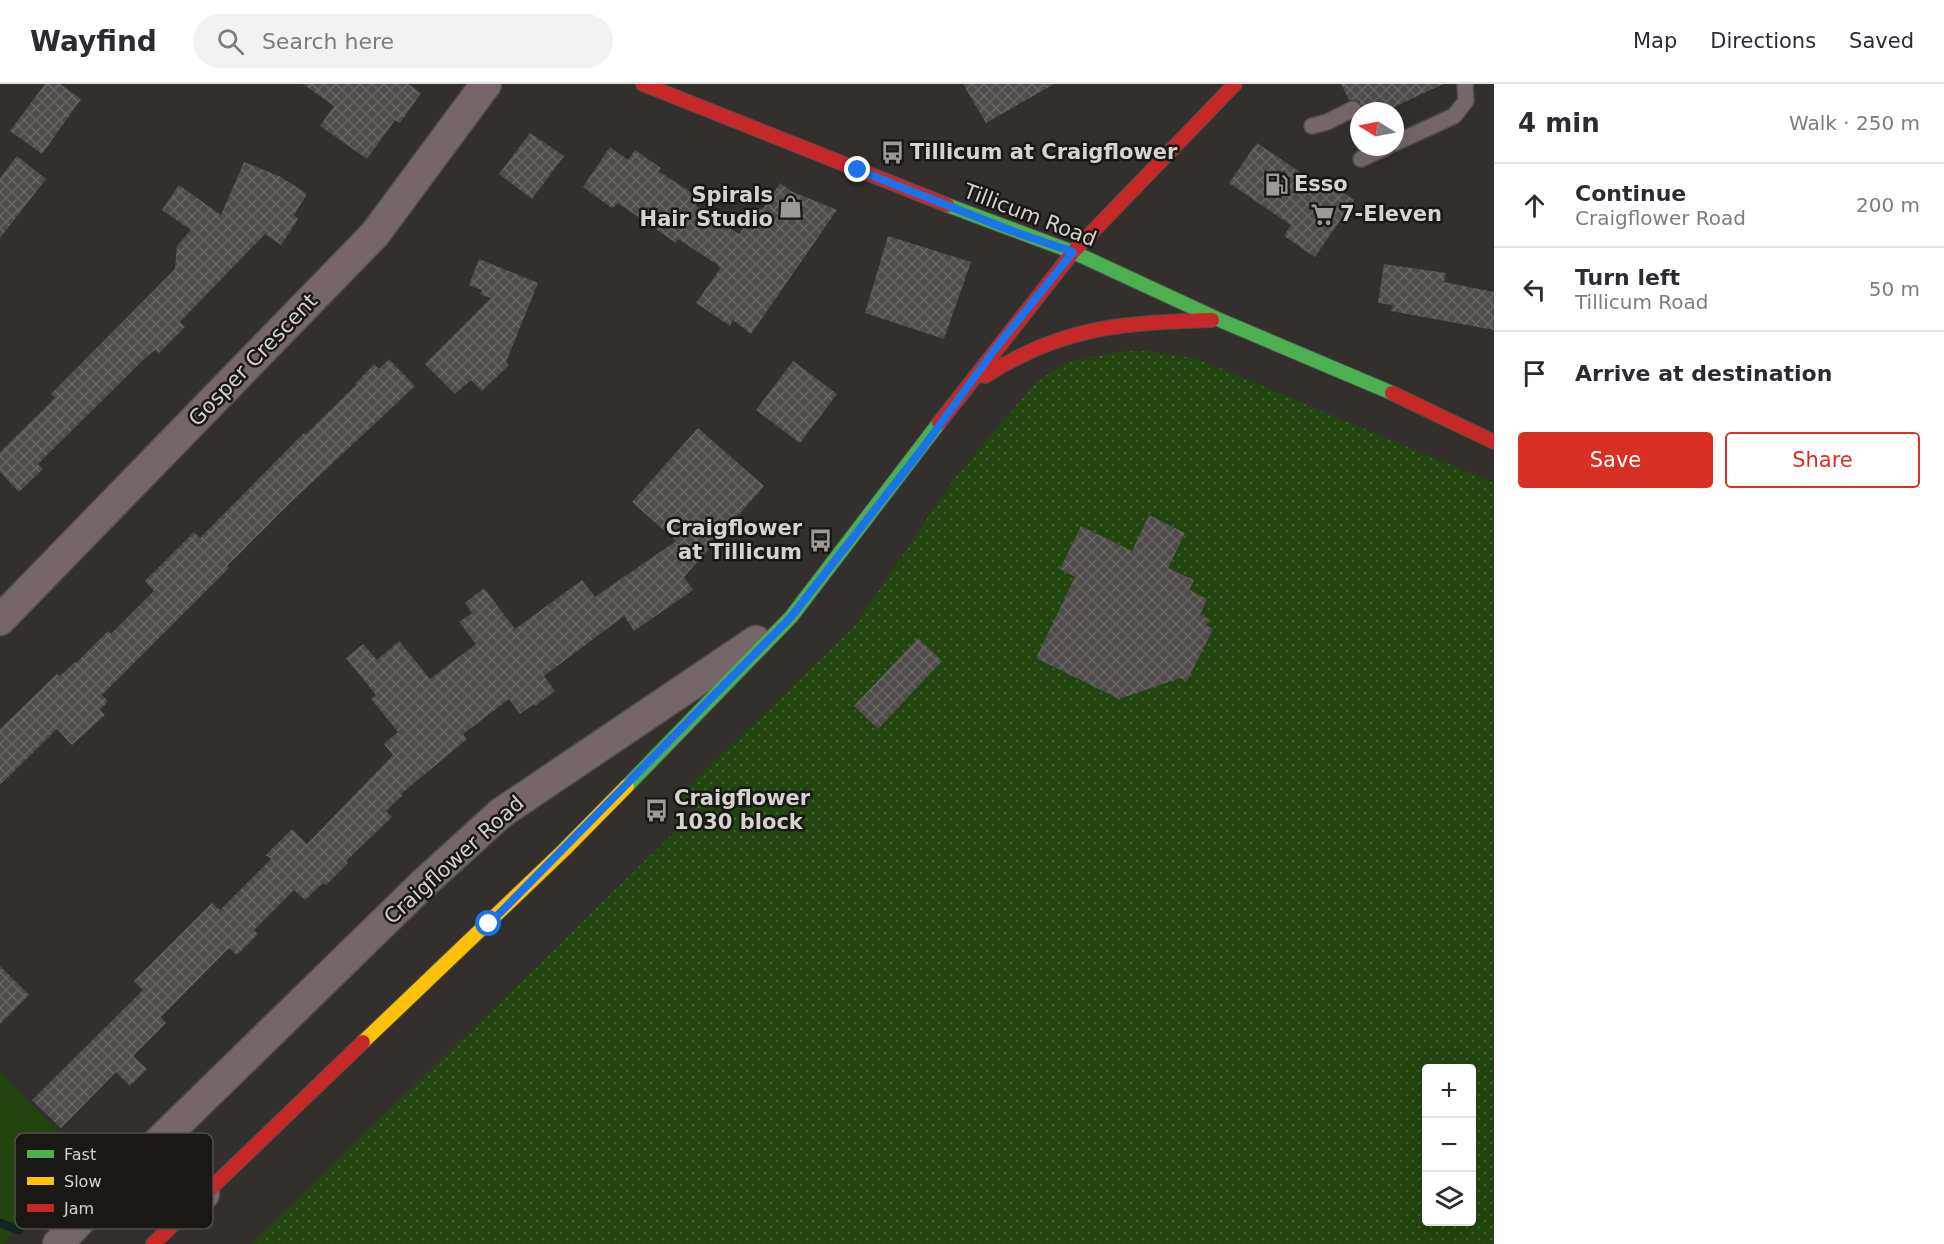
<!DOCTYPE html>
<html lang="en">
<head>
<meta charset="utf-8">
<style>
	:root { --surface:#fff; --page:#f2f2f3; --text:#2b2b33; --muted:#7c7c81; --line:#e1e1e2; --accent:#d93025 }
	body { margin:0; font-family:"DejaVu Sans",sans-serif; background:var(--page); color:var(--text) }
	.controls { position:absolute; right:18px; bottom:18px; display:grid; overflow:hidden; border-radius:6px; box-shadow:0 6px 24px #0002 }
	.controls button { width:54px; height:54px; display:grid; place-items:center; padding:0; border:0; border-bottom:2px solid var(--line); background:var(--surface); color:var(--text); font:30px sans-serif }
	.compass { position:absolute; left:1350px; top:18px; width:54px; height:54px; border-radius:50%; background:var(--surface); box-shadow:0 6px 24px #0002; rotate:280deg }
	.stop { position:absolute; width:18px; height:18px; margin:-14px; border:4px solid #1a73e8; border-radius:50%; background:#fff }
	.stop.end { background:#1a73e8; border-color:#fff; box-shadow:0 2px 6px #0008 }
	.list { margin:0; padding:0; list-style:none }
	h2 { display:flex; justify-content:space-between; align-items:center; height:78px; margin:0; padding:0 24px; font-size:26px }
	h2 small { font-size:20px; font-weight:400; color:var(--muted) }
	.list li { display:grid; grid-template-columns:39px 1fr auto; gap:18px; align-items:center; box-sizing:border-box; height:84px; padding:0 24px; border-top:2px solid var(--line) }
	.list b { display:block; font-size:22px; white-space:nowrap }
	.list p { margin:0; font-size:20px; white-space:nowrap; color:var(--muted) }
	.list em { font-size:20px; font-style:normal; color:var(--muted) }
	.actions { display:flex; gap:12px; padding:18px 24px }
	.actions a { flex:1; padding:14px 0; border:2px solid var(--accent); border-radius:6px; text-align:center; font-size:21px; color:var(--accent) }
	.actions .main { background:var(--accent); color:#fff }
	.icon { flex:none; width:33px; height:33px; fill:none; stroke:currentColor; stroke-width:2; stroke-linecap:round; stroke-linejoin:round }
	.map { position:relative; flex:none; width:1494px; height:1160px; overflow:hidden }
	header { display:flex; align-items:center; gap:36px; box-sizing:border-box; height:84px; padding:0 30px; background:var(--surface); border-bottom:2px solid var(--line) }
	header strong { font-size:28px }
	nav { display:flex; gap:33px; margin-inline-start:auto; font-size:21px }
	.search { width:420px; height:54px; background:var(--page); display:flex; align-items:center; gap:15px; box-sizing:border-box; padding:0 21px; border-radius:33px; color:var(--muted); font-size:22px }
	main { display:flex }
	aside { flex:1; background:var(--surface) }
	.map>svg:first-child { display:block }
</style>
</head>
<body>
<header>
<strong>Wayfind</strong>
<div class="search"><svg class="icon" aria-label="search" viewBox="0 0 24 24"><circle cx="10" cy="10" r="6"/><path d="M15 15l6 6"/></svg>Search here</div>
<nav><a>Map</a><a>Directions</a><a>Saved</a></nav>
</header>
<main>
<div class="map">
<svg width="1494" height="1160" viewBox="0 0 1494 1160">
	<defs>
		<pattern id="grass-dots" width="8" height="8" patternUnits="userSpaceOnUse" patternTransform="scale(1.5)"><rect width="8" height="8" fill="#22450f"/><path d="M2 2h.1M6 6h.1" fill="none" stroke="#415f31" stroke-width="1.8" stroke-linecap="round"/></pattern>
		<pattern id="building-cross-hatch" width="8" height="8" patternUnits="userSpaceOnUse" patternTransform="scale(1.5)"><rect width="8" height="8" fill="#504c4b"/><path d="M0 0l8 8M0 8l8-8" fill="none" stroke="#686564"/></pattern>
	</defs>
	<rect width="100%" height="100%" fill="#322f2c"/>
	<path fill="url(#grass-dots)" fill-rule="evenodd" d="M1124,267H1149L1198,275L1494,399V1160H251L695,728L679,712L856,540L954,395L1035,299L1061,282L1076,276ZM1426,984H1472V1138H1426Z"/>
	<path fill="#22450f" d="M0,988L85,1076L2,1160H0Z"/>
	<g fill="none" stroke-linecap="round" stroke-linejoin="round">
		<path stroke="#132426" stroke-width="9" d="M0,1139L19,1146"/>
	</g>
	<path fill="url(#building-cross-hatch)" d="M45,0H60L81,15L42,70L10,47Z
		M303,0H408L421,9L400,39L395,36L367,75L320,42L334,22Z
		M963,0H1054L986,39Z
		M1341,0H1443L1386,27H1362L1359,17L1349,16Z
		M530,49L564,72L532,115L499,90Z
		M1257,59L1319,101L1323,95L1354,116L1315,173L1284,152L1291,141L1229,99Z
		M610,63L628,76L635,66L661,84L658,87L701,115L696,122L739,150L757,123L762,126L780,99L791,107L837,126L751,250L733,236L730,242L696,219L720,185L718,181L678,155L676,159L618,119L612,124L583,103Z
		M17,72L46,95L0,154V94Z
		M244,78L281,93L307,110L294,131L298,135L281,161L265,150L180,238L185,243L159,269L155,266L144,275L38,380L43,385L19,408L0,388V368L55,314L51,310L175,185L177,162L191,146L162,126L179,101L221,131Z
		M888,152L971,178L944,255L865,229Z
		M479,175L538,199L506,278L509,281L482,307L471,296L455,310L425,280L491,214L480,210L482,206L469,201Z
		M1384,180L1446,189L1444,198L1494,208V246L1391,227L1393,221L1378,219Z
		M389,275L415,302L290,419L227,482L229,484L102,611L108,617L100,626L105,631L72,661L57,645L0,701V645L57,590L60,592L75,578L76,579L108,547L111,550L154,507L145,497L194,448L200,454L304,349L306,350L356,301L355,300L374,280L379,285Z
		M793,277L837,310L800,359L756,326Z
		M698,344L764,402L684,493L693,506L634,547L624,532L544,592L555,607L535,622L534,620L520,630L509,615L463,650L467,655L401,710L403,711L386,727L392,733L346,777L348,779L326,801L323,799L305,816L294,806L254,846L258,850L237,871L229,864L161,933L166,939L133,972L147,985L130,1002L116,988L61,1044L32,1016L143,906L134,897L212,819L220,826L271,775L266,771L292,745L307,760L393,671L384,660L398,648L371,615L376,611L346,574L363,560L377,576L399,557L430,595L476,560L459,538L472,529L465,519L484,504L515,545L582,496L595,513L676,457L632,418Z
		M1149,431L1185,449L1168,484L1194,496L1189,506L1207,515L1200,531L1209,535L1206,541L1213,545L1187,597L1180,594L1119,615L1036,574L1075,493L1060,485L1081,442L1132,467Z
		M918,554L942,577L878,645L854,622Z
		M0,882L29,911L0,940Z"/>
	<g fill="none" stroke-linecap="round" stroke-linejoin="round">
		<defs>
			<path id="lane" d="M1312,42L1327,38L1353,25
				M1395,59L1454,32L1466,17L1465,0
				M1361,75L1387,63"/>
			<path id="street" d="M0,536L375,150L486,0
				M154,1064L204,1110
				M58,1160L98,1117L424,799L501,729L756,557"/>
			<path id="fast" d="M947,121L1073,168L1222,237L1392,309
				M627,702L791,533L939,339"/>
			<path id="slow" d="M363,958L564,766L627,702"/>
			<path id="jam" d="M643,0L947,121
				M985,292C1063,242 1122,239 1212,236
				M1392,309L1494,358
				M939,339L1073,168L1235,0
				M153,1160L363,958"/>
		</defs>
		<use href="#lane" stroke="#4f4c4a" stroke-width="18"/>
		<use href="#street" stroke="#4f4c4a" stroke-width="33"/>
		<use href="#fast" stroke="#4f4c4a" stroke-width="16"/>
		<use href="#slow" stroke="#4f4c4a" stroke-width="16"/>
		<use href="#jam" stroke="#4f4c4a" stroke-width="16"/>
		<use href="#lane" stroke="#756769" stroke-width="15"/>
		<use href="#street" stroke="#756769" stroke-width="30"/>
		<use href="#fast" stroke="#4caf50" stroke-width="14"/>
		<use href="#slow" stroke="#ffc107" stroke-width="14"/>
		<use href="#jam" stroke="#c62828" stroke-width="14"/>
	</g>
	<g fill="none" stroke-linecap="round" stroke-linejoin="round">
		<path stroke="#1a73e8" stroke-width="8" d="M489,840L791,533L922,365L995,265L1073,168L1012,147L858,86"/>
	</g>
	<defs>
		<symbol id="bus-bare" viewBox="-9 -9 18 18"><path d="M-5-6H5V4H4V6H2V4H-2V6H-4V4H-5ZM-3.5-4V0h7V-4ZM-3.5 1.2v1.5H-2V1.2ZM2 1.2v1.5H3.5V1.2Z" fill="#9d9995" stroke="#1a1815" stroke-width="2.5" paint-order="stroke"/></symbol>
		<symbol id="fuel-bare" viewBox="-9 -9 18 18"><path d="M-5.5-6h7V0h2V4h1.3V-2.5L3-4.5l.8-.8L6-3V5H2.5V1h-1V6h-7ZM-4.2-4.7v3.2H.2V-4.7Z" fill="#9d9995" stroke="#1a1815" stroke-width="2.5" paint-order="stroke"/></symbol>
		<symbol id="shop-bare" viewBox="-9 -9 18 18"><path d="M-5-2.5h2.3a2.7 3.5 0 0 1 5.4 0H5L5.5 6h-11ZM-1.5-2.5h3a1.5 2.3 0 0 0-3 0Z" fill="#9d9995" stroke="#1a1815" stroke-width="2.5" paint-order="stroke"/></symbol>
		<symbol id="supermarket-bare" viewBox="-9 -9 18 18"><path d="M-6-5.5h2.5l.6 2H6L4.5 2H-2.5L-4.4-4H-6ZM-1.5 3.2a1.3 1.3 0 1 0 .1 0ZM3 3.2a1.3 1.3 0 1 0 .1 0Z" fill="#9d9995" stroke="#1a1815" stroke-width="2.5" paint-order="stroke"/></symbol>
	</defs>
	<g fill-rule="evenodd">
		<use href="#bus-bare" x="876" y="52" width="33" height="33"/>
		<use href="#fuel-bare" x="1260" y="84" width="33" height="33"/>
		<use href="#shop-bare" x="774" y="106" width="33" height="33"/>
		<use href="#supermarket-bare" x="1306" y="114" width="33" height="33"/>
		<use href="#bus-bare" x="804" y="440" width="33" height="33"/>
		<use href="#bus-bare" x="640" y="710" width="33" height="33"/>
	</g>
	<g text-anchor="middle" stroke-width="5" stroke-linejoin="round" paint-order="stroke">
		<g font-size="21" font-weight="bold" fill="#d6d2ce" stroke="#1a1815" text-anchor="start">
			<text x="910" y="75">Tillicum at Craigflower</text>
			<text x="1294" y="107">Esso</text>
			<text x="773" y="118" text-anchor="end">Spirals<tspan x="773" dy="24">Hair Studio</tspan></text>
			<text x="1340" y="137">7-Eleven</text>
			<text x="802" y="451" text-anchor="end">Craigflower<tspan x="802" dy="24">at Tillicum</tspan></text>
			<text x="674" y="721">Craigflower<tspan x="674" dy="24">1030 block</tspan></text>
		</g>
		<g font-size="21" fill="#d6d2ce" stroke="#1a1815">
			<text transform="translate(1030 131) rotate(21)" y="7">Tillicum Road</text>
			<text transform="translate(253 276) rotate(-46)" y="7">Gosper Crescent</text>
			<text transform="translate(454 776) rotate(-42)" y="7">Craigflower Road</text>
		</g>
	</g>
	<rect x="15" y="1049" width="198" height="96" rx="9" fill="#1a1815" stroke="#52504c" stroke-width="1.5"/>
	<rect x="27" y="1066" width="27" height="8" fill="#4caf50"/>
	<rect x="27" y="1093" width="27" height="8" fill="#ffc107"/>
	<rect x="27" y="1120" width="27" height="8" fill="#c62828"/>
	<g font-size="16" fill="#d6d2ce">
		<text x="64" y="1076">Fast</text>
		<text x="64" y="1103">Slow</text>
		<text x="64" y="1130">Jam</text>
	</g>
</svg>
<div class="controls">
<button>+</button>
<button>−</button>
<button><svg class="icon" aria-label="layers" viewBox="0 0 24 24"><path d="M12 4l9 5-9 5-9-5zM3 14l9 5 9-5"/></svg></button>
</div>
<svg class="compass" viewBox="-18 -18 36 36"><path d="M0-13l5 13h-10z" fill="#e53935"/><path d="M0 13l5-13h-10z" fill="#7c7c81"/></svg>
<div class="stop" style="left:489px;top:840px"></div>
<div class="stop end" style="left:858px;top:86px"></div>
</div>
<aside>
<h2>4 min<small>Walk · 250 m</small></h2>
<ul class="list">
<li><svg class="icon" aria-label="ahead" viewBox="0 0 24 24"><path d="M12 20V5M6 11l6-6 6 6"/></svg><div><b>Continue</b><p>Craigflower Road</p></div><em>200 m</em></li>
<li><svg class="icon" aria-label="left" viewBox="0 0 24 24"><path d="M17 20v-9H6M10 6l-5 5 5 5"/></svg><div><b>Turn left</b><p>Tillicum Road</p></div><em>50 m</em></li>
<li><svg class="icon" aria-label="arrive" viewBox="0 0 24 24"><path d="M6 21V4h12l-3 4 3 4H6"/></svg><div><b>Arrive at destination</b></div></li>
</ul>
<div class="actions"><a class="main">Save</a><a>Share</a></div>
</aside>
</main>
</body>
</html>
